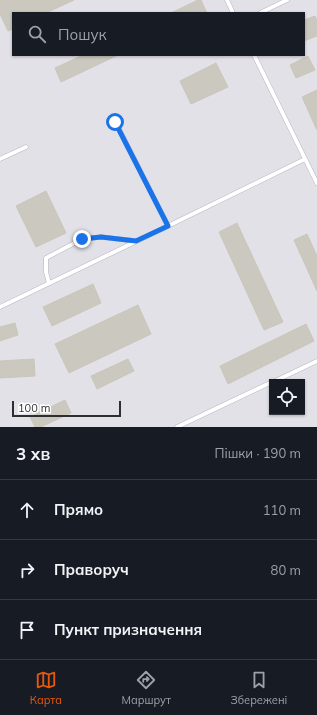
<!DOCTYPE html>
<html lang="uk">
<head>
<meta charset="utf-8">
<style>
	:root { --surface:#171b24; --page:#20242c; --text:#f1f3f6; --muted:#9ea1a6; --line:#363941; --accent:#ea580c }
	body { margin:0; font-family:Mulish,sans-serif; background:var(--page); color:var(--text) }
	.controls { position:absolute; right:12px; bottom:12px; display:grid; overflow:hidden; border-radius:0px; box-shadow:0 1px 3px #0004 }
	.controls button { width:36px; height:36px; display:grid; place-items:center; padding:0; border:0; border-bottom:1px solid var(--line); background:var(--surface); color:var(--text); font:20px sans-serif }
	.scale { position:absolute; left:12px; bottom:10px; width:109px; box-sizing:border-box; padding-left:4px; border:2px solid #2e2e2e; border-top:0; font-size:11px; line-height:14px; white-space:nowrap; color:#2e2e2e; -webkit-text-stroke:3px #fff; paint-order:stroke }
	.stop { position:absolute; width:12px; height:12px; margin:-9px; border:3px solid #1a73e8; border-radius:50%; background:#fff }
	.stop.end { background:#1a73e8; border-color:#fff; box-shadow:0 1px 4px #0008 }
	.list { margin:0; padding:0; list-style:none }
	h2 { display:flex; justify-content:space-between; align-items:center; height:52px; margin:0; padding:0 16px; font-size:17px }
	h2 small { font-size:13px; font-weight:400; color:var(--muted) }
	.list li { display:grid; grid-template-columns:26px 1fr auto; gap:12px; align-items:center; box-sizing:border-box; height:60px; padding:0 16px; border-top:1px solid var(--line) }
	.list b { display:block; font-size:15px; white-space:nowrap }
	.list em { font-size:13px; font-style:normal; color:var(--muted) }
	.icon { flex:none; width:22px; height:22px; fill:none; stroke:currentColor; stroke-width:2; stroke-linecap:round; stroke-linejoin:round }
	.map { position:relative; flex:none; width:317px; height:427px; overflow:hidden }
	.search { position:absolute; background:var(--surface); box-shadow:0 1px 3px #0004; left:12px; right:12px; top:12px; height:44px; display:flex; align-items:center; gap:10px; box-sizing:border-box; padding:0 14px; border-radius:0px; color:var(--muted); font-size:15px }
	.sheet { height:232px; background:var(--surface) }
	nav { display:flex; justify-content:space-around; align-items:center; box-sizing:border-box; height:56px; border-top:1px solid var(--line); background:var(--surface); font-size:11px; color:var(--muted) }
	nav a { display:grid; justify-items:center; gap:2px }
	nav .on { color:var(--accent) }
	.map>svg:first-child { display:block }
</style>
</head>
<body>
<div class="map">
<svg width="317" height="427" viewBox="0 0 317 427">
	<rect width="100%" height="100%" fill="#efeae1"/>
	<path fill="#e3e1e8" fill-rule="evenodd" d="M0,0H317V427H0ZM13,13H304V55H13ZM272,382H302V412H272Z"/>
	<path fill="#cbc8bf" stroke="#cbc6ba" d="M0,0H74L46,13H13V29L8,31L0,14Z
		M198,0H201L207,13H171Z
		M315,16L317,21V36L304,41V20Z
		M83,55H118L61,82L55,68Z
		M308,56L315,70L296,78L290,65Z
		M216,63L228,87L191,104L180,81Z
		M317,90V130L302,97Z
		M46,191L66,233L36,247L16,206Z
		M237,223L283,322L264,330L219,232Z
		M307,234L317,256V291L294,240Z
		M93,284L101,303L52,326L43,307Z
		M138,305L151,334L69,373L55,344Z
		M15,323L18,335L0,341V327Z
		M306,324L314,341L228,384L220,366Z
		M34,359L35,376L0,378V361Z
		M128,359L134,371L97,389L91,376Z
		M65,400L71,413L41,427H35L30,417Z"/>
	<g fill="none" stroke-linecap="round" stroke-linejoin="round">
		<defs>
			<path id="service" d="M227,0L233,13
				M260,13L287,0
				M254,55L317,183
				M115,121L168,226L305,159
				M0,159L26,147
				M49,283L46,272V258L82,239L101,237L136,241
				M0,307L168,226
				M273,382L317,361
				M177,427L272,382"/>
		</defs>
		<use href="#service" stroke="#b4b6c1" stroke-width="5"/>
		<use href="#service" stroke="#fff" stroke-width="4"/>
	</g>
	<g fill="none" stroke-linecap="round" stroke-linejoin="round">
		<path stroke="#1a73e8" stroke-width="5" d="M82,239L101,237L136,241L168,226L115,122"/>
	</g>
</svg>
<div class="controls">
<button><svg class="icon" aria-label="locate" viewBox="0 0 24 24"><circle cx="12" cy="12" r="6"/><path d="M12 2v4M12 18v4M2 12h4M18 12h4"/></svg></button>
</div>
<div class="scale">100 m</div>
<div class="stop" style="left:115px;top:122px"></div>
<div class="stop end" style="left:82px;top:239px"></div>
<div class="search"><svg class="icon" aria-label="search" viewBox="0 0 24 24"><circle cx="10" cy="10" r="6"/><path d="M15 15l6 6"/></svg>Пошук</div>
</div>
<section class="sheet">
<h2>3 хв<small>Пішки · 190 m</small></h2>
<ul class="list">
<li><svg class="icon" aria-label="ahead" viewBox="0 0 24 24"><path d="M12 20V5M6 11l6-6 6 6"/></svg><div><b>Прямо</b></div><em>110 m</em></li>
<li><svg class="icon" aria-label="right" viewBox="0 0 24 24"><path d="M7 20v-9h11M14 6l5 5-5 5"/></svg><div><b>Праворуч</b></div><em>80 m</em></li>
<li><svg class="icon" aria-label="arrive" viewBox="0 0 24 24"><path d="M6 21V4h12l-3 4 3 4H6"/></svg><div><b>Пункт призначення</b></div></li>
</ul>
</section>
<nav>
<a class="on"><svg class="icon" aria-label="map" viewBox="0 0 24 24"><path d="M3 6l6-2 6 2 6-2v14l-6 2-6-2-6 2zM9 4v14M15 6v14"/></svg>Карта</a>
<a><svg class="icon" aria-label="directions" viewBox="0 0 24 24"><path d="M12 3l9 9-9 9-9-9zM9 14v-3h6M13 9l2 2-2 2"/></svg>Маршрут</a>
<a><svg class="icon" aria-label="saved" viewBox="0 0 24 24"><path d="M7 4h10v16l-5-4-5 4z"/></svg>Збережені</a>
</nav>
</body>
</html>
